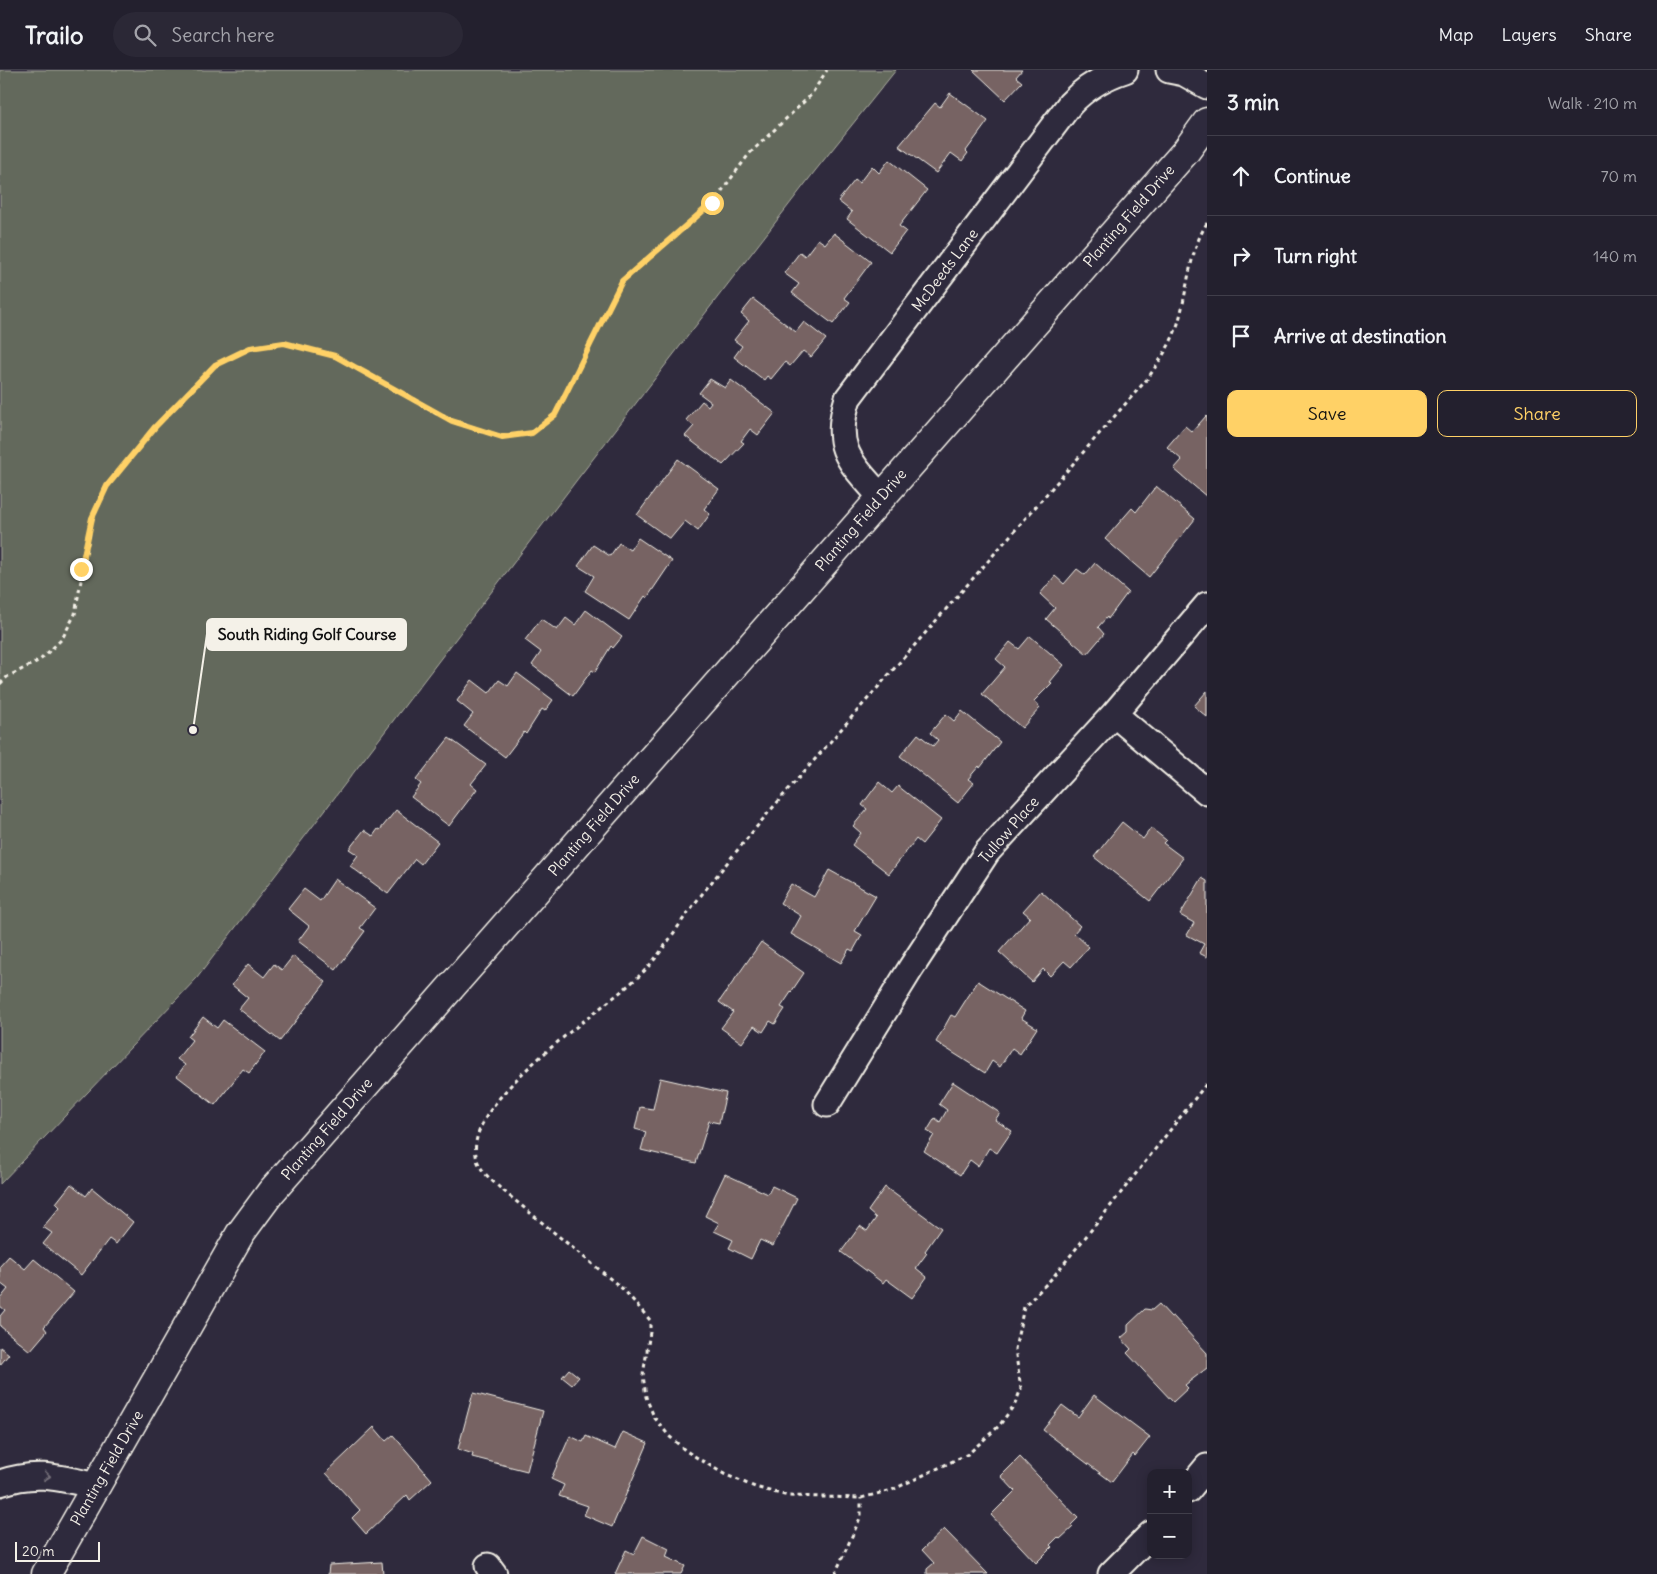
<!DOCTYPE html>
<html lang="en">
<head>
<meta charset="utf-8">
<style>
	:root { --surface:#23202e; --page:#2b2836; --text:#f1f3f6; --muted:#a3a3aa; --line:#403e4a; --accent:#ffd166 }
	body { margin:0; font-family:Delius,sans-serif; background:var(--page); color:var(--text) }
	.controls { position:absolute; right:15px; bottom:15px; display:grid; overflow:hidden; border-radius:10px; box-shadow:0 2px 12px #0003 }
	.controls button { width:45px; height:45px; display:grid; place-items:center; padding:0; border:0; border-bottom:1px solid var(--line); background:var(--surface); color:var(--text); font:25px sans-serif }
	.scale { position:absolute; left:15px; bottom:12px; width:85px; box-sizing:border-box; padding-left:5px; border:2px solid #f4f1e8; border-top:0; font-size:14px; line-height:18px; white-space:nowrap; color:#f4f1e8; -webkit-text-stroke:4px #2f2a3d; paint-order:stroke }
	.stop { position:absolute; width:15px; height:15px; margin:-11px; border:4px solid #ffd166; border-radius:50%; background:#fff }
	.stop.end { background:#ffd166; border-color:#fff; box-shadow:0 1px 5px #0008 }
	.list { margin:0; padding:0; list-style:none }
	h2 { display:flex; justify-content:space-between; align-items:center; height:65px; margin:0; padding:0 20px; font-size:21px }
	h2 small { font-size:16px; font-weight:400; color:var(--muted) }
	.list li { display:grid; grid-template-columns:32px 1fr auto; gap:15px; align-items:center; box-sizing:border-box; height:80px; padding:0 20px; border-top:1px solid var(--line) }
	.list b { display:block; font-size:19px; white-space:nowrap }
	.list em { font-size:16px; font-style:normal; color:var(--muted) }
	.actions { display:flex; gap:10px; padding:15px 20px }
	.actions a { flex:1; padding:11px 0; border:1px solid var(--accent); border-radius:10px; text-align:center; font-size:18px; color:var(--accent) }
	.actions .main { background:var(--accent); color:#111 }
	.icon { flex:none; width:28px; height:28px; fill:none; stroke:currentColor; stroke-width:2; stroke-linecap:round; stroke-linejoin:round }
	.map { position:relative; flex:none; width:1207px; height:1504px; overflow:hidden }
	header { display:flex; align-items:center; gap:30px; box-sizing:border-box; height:70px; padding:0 25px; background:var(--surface); border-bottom:1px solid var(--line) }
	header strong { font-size:24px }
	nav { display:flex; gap:28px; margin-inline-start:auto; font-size:18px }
	.search { width:350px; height:45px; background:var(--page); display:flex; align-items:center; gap:12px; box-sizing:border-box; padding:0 18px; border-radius:28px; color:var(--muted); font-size:19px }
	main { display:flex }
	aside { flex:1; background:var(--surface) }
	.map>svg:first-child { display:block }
</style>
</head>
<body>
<header>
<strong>Trailo</strong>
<div class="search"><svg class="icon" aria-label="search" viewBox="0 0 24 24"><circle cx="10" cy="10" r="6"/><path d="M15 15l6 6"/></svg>Search here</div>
<nav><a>Map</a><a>Layers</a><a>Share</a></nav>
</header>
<main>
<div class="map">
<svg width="1207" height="1504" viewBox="0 0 1207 1504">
	<rect width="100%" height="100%" fill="#2f2a3d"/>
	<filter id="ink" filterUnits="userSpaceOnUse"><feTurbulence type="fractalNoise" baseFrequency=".02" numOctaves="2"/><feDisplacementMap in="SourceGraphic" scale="10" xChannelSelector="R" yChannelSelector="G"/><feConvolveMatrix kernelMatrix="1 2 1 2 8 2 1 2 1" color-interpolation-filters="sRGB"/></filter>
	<g filter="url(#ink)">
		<path fill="#64695b" stroke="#acada2" d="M0,0H896L815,101L576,411L197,908L0,1114Z"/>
		<path fill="#776364" stroke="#f4f1e8" d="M973,0H1022L1016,7L1022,12L1005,30Z
			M950,23L988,51L966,81L968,83L962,91L951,83L936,103L899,76L935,33L940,37Z
			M889,90L927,120L899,156L906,161L890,182L847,149L852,142L838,131L855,110L859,113L872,96L879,103Z
			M834,163L871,192L844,228L850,232L833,254L792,223L799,214L784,203L800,182L805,186L818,169L825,174Z
			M753,229L796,262L804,252L826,269L811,287L803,281L790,296L785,292L771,309L767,306L764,310L734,287L742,276L734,270L749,251L741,244Z
			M710,309L725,318L731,310L775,343L758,365L750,359L741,371L744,373L723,395L685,366L694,356L686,350L702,331L708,336L711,332L699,323Z
			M1206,346L1207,347V427L1174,399L1182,390L1167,377L1185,356L1192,362Z
			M678,389L719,419L704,439L710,444L698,461L685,451L670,469L637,445Z
			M1156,416L1195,449L1149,507L1105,469L1132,438L1136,442Z
			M638,468L672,491L647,528L645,526L629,550L585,521L594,506L578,496L593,475L610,486L619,473L630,480Z
			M1095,493L1128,522L1108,549L1107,547L1098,557L1104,564L1087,584L1046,549L1055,538L1040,524L1055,506L1064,514L1077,499L1085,505Z
			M586,540L622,567L613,578L611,576L595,602L592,600L573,626L532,595L541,582L525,570L541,549L557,560L566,548L575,555Z
			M1030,566L1064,595L1050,612L1052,613L1034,631L1040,638L1022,658L982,624L1005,597L996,589L1010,572L1019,579Z
			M517,603L553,630L545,641L542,639L526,664L524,662L505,687L464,656L473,644L457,631L472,610L489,623L499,610L508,616Z
			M1207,621V647L1194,636Z
			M962,641L1000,672L980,698L979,696L968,709L974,713L958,733L900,686L918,664L933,676L938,670L930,663L946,644L954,651Z
			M449,668L486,695L471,714L477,719L449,756L411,727L421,714L416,710Z
			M879,712L892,723L898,716L941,750L922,774L916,769L889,804L852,775L861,763L853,756L867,739L862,735Z
			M396,740L438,772L421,794L415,789L388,824L350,796L358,785L349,779L364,760L373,766L378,759L380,760Z
			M1122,752L1143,769L1151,758L1166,770L1163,773L1183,788L1150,831L1094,787Z
			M829,800L876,826L855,861L862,865L853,881L849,879L841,893L791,864L801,846L780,833L791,814L814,827Z
			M1202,808L1207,811V887L1199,883L1204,874L1187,865L1194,853L1180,845Z
			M335,809L375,838L360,858L365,861L336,900L298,871L309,856L288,839L304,819L320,831Z
			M1041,821L1080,856L1074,863L1089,877L1071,897L1064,891L1050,906L1043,899L1032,912L999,882L1030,847L1023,841Z
			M761,872L804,903L781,937L785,939L775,954L770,951L763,962L754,956L742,973L721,958L733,942L719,932Z
			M293,886L326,912L280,971L239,939L248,928L232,915L248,894L264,907L274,894L282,900Z
			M978,911L1025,941L1021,948L1037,958L1020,984L1012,978L1000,997L992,991L985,1003L936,972L951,945L955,947Z
			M203,947L217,958L223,950L265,982L249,1003L243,999L215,1035L177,1006L185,995L177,989L192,970L188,967Z
			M660,1008L726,1023L719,1053L709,1051L696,1093L641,1080L646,1062L635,1059L640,1037L653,1039Z
			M953,1012L1000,1043L995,1050L1012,1061L997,1083L989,1078L978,1096L970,1090L960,1105L924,1081L934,1065L927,1061L935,1048L940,1052L947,1040L939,1034Z
			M725,1104L768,1124L772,1116L797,1128L773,1176L760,1170L751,1189L729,1178L733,1170L714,1161L719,1153L705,1146Z
			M71,1114L86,1126L92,1118L133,1152L116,1174L109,1169L81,1205L43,1174L52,1163L43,1157L60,1137L56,1133Z
			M885,1117L941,1158L925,1181L927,1183L916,1198L927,1207L912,1228L886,1209L883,1213L841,1182L860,1156L867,1161L876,1148L868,1141Z
			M9,1186L25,1199L34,1189L74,1222L44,1257L47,1261L30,1281L0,1256V1246L5,1240L0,1236V1229L8,1219L0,1213V1196Z
			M1159,1234L1171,1247L1173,1246L1207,1283V1298L1185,1315L1188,1318L1173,1332L1127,1283L1131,1279L1121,1268L1128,1262V1255L1145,1239L1152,1240Z
			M0,1277L9,1284L0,1295Z
			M569,1299L579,1307L572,1315L562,1307Z
			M473,1323L543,1341L527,1401L472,1387L473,1384L458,1379Z
			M1094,1325L1150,1367L1135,1386L1133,1384L1112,1412L1043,1360L1062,1335L1078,1347Z
			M374,1357L386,1371L393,1365L432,1410L410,1430L407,1425L366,1464L352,1448L360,1440L326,1403Z
			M623,1362L648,1373L612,1457L584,1445L588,1436L559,1426L564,1415L551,1409L570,1366L583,1372L586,1366L615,1379Z
			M1020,1387L1078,1448L1071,1455L1073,1457L1060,1469L1058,1467L1050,1475L1052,1477L1036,1493L991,1445L1015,1421L1001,1406Z
			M944,1459L988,1504H927V1499L934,1493L922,1480Z
			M643,1466L669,1479L666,1487L685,1496L681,1504H615L626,1480L634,1484Z
			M382,1492L383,1504H328L329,1495Z"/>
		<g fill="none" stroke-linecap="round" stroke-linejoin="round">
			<defs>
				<path id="street" d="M1169,0L1184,3L1207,16
					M881,427C850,392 832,378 848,328L1070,34C1086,17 1103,7 1125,0
					M1114,644L1207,722
					M827,1034L911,898L987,782L1114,644L1207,535
					M0,1413C37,1400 60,1408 96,1416
					M1188,1420L1207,1397
					M488,1496L494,1504
					M1111,1504L1151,1464"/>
				<path id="secondary" d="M46,1504L240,1164L271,1122L1186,81L1207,52"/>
			</defs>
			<use href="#street" stroke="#f4f1e8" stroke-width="29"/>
			<use href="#secondary" stroke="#f4f1e8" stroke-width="31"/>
			<path stroke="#f4f1e8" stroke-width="3" stroke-dasharray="4 4" stroke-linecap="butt" d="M1207,153C1189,182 1188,218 1179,250C1173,272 1160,290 1148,308L768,743C741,776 714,808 689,841C673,863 658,889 638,907C601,942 466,1028 476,1085C478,1100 491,1109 500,1118L624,1220L650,1250V1262L643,1305L646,1327L654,1347L669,1366L686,1381L724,1404L755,1417L788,1426L861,1428L892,1420L968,1384L999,1356L1015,1334L1021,1319L1015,1279L1024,1237L1053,1207L1105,1143L1207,1013
				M0,614L7,607L40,590L62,569L75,544L92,449L107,416L155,357L215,295L250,278L284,273L335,286L452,351L502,367L532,363L555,345L622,211L713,133L749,84L811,25L827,0
				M835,1504L861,1446V1428"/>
			<use href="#street" stroke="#2f2a3d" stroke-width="25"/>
			<use href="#secondary" stroke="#2f2a3d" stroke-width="28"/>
		</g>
		<defs><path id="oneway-chevron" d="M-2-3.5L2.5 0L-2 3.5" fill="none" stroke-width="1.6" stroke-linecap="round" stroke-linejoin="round" transform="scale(1.25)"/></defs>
		<use stroke="#747079" href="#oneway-chevron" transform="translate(47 1406) rotate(6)"/>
	</g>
	<g fill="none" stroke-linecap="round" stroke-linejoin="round" filter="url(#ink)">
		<path stroke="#ffd166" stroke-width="6" d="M81,499L92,448L107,416L155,357L215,295L250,278L284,273L335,286L452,351L502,367L532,363L555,345L622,211L712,133"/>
	</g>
	<g text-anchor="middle" stroke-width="4" stroke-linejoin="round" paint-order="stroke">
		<g font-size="15" fill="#f4f1e8" stroke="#2f2a3d">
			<text transform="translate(1129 146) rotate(-49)" y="5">Planting Field Drive</text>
			<text transform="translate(945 200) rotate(-53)" y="5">McDeeds Lane</text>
			<text transform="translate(861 450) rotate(-49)" y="5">Planting Field Drive</text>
			<text transform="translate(594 755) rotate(-49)" y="5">Planting Field Drive</text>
			<text transform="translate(1009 760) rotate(-49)" y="5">Tullow Place</text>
			<text transform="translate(327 1059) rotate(-49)" y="5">Planting Field Drive</text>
			<text transform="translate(107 1398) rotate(-60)" y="5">Planting Field Drive</text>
		</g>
	</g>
	<path fill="none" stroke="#f4f1e8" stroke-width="2" d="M193 660L207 564"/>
	<circle fill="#f4f1e8" stroke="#2f2a3d" stroke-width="2" cx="193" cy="660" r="5"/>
	<rect fill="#f4f1e8" stroke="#f4f1e8" stroke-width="2" x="207" y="549" width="199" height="31" rx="5"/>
	<g font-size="16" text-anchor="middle" font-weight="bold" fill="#111">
		<text x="307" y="570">South Riding Golf Course</text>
	</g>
</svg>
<div class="controls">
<button>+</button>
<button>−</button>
</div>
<div class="scale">20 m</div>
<div class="stop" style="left:712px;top:133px"></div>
<div class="stop end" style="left:81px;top:499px"></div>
</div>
<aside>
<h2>3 min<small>Walk · 210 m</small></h2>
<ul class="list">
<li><svg class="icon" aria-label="ahead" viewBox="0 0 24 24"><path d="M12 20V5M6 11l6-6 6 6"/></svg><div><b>Continue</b></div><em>70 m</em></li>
<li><svg class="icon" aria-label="right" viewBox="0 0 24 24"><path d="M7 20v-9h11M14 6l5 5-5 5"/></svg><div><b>Turn right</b></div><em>140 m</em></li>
<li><svg class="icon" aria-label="arrive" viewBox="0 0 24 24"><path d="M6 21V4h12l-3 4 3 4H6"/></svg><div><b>Arrive at destination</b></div></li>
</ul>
<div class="actions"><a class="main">Save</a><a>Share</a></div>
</aside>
</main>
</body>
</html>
